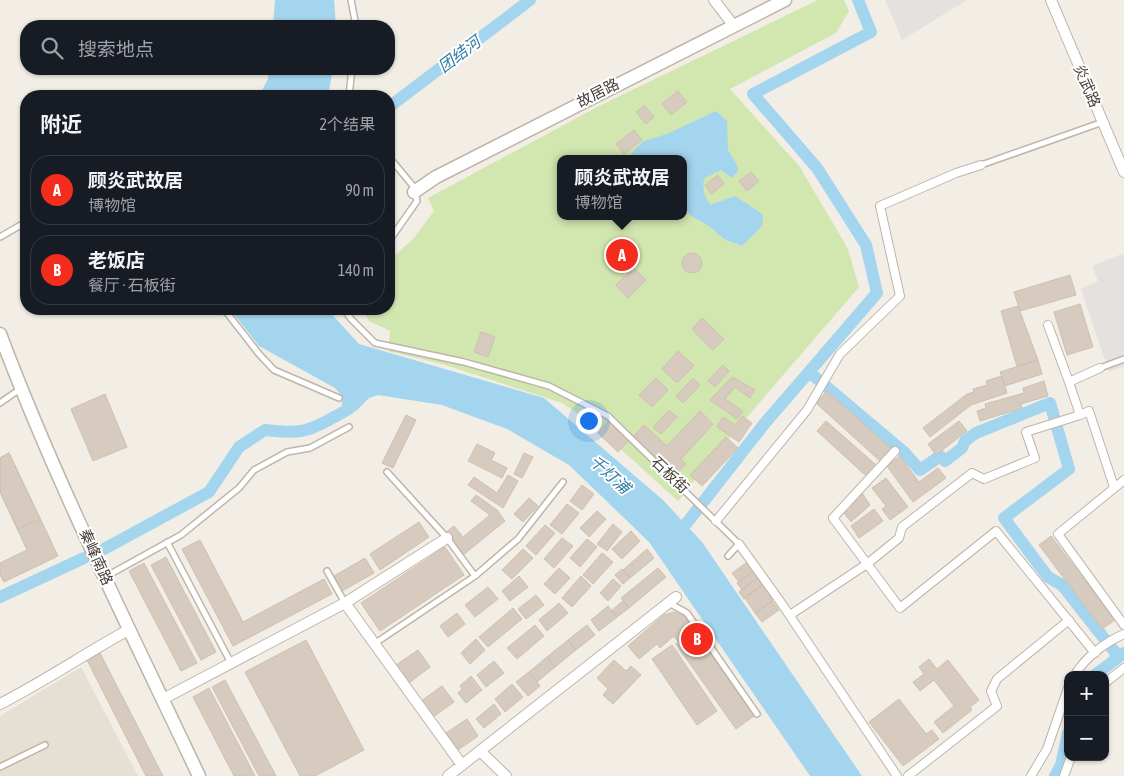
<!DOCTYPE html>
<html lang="zh">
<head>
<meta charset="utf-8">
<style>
	:root { --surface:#171b24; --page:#20242c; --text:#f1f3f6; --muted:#9ea1a6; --line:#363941; --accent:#f32c1d }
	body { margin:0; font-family:"Asap Condensed","Noto Sans SC",sans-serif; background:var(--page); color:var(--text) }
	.controls { position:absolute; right:15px; bottom:15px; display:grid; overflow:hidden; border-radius:10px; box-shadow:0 1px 4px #0004 }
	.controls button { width:45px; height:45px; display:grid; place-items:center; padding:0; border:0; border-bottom:1px solid var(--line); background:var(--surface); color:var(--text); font:25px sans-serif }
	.you { position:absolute; left:588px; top:420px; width:18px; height:18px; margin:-12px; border:4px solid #fff; border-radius:50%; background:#1a73e8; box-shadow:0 0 0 8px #1a73e833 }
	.badge { display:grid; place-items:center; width:32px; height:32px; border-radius:50%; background:var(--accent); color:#fff; font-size:16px; font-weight:700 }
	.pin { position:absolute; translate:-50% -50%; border:2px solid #fff; box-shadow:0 1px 5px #0006 }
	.popup { position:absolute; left:557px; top:155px; width:130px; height:65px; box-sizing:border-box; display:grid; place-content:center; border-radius:10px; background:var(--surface); filter:drop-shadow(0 1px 4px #0005); font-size:16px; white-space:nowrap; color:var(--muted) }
	.popup b { font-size:19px; color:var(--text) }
	.popup::after { content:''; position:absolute; left:50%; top:100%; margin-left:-10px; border:10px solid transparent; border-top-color:var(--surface) }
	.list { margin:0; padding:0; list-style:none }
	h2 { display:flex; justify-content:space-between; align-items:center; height:65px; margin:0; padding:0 20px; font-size:21px }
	h2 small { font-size:16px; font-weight:400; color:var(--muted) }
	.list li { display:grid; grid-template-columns:32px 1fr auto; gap:15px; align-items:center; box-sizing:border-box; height:70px; margin:0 10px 10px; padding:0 10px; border:1px solid var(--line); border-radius:20px }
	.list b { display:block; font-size:19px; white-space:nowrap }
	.list p { margin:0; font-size:16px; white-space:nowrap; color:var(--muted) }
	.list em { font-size:16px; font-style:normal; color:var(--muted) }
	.icon { flex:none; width:28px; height:28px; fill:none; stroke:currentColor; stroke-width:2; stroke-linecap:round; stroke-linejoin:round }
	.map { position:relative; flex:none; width:1124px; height:776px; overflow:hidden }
	.search { position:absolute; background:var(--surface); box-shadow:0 1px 4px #0004; left:20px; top:20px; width:375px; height:55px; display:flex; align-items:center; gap:12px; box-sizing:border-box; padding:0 18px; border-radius:20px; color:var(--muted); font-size:19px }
	.panel { position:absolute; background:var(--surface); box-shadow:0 1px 4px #0004; left:20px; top:90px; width:375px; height:225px; border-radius:20px }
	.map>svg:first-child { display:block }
</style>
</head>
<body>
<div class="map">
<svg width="1124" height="776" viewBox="0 0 1124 776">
	<rect width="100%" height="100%" fill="#f2eee6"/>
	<path fill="#e6dfd4" d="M81,667L138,776H0V716Z"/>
	<path fill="#d2e6b0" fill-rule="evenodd" d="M818,0H844L849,11L836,33L730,89L800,167L848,249L859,287L730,437L678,501L592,423L562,403L442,364L388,351L390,331L369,321L362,309H389V261L414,238L434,211L428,198L597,107ZM561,159H683V216H561Z"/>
	<path fill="#e4e1de" d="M885,0H967L902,40Z
		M1124,253V366L1109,372L1081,289L1098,281L1092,266Z"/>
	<path fill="#a4d5ee" d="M275,0H334L336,26H273Z
		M269,69H333L328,96H259L268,79Z
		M716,111L727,121L728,150L738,167V171L732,178L721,170L705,178L703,184L704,193L710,205L735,196L761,213L763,217L762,226L742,246L724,239L709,226L690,215L683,205V159H630L634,150L644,141L667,134Z
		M230,309H327L359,344L544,398L663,500L702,542L862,776H810L649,542L569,465L507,429L442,405L378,395L369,398L356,411L345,410L342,405V396L335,388L259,346Z"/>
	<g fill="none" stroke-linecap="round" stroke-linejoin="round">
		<path stroke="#a4d5ee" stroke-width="12" d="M389,107L530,0
			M809,372L904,452L920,470L940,456L945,461L962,448L965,441L976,433L1050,403L1069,469L1004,518L1048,577L1062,585L1118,656
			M686,524L765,423L877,293L866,245L817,168L753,94L871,32L858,0
			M104,549L209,492L239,447L265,430C299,434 306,433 336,416C345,411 352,408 358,400
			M0,597L84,558
			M1095,675L1124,653
			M1055,776L1061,765L1068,733"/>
	</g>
	<path fill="#d7cbbf" stroke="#cec0af" d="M678,91L687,102L671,115L662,104Z
		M644,105L654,117L646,124L636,112Z
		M634,130L642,140L624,154L616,144Z
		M751,172L759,181L747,191L739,181Z
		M718,175L724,184L711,194L705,185Z
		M682 263a10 10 0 1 1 20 0a10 10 0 1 1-20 0Z
		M634,268L646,280L628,298L616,285Z
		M1070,275L1076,295L1020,311L1014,292Z
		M1080,304L1093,347L1067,355L1054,312Z
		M1018,306L1038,360L1017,367L1001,311Z
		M702,318L724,339L713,350L692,329Z
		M481,332L495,337L488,357L474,352Z
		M678,351L694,366L677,383L662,369Z
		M1038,360L1042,374L1005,386L1000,372Z
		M723,365L729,371L715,387L708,381Z
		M1002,376L1007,393L971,405L930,437L923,428L967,394L974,392L973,389L987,385L986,381Z
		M732,377L755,390L750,398L735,387L725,399L743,411L737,419L710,400Z
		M656,378L668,390L652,407L639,395Z
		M693,378L700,385L683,403L676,396Z
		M1044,381L1048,396L1021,404L1022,408L980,421L977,411L986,408L985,404L1024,393L1023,388Z
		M827,391L892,449L880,461L816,403Z
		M105,394L127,447L93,461L71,409Z
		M669,410L677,417L661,434L653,427Z
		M700,411L713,424L681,459L686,464L674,477L632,438L644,425L667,446Z
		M406,415L416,420L393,468L382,463Z
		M742,416L752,423L739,442L717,427L723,417L735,425Z
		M609,421L629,440L618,452L598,433Z
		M826,421L875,464L865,475L817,431Z
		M959,421L967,431L936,455L928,444Z
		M726,437L738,448L702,486L690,475Z
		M477,444L495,453L491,460L507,468L502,478L468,461Z
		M9,453L58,556L4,582L0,575V563L27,550L0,492V458Z
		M9,453L40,519L18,529L0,492V458Z
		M524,453L533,457L522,478L514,474Z
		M900,456L919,482L938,468L946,478L913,502L887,466Z
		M508,475L518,481L503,508L468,485L474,477L497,493Z
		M886,478L908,507L890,520L882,509L886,506L872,488Z
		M582,485L594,494L582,510L570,501Z
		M862,493L870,505L851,522L844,513L851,508L848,504Z
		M476,495L497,510L505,521L463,555L445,533L454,526L463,537L490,515L471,501Z
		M529,498L538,506L523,522L514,514Z
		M567,504L579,513L562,534L550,525Z
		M874,509L883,521L859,538L851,526Z
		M597,511L606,519L589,537L580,528Z
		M419,522L429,537L380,570L370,554Z
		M613,524L622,532L607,551L597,544Z
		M545,525L555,533L536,555L526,546Z
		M631,531L640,541L622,559L612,549Z
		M1051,536L1115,620L1102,629L1039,545Z
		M562,538L573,546L554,568L544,559Z
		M587,539L597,547L580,567L570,558Z
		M200,540L243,622L324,579L332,594L233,646L182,549Z
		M445,547L464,575L380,631L361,603Z
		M523,549L533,558L512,579L502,570Z
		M647,549L654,558L630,578L623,570Z
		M602,553L613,562L593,584L583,575Z
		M166,557L216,652L201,660L151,565Z
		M365,558L374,573L342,591L334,576Z
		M144,563L197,663L181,671L129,571Z
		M746,563L752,572L739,582L732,573Z
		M559,568L570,578L555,594L544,584Z
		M658,568L666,577L629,608L621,598Z
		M622,569L630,578L623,584L615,575Z
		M752,572L757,578L742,590L737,583Z
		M519,576L528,587L510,601L502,591Z
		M581,576L591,586L572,607L562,598Z
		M757,578L762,585L744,599L739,592Z
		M613,579L621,586L608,601L600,593Z
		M762,585L773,600L755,613L745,598Z
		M488,587L498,599L475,617L465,605Z
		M536,595L544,605L526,619L518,609Z
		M623,601L629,608L617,617L611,611Z
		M772,601L779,610L762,622L755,613Z
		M559,603L568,613L547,631L539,620Z
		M608,606L617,617L599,631L591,620Z
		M513,608L522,619L488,647L479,637Z
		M674,612L684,616L754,716L736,729L676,644L679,643L674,636L660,648L657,644L639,659L628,646L664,615Z
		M457,613L465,624L448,637L440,626Z
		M535,625L544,636L517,659L507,648Z
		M587,625L595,635L576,650L568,640Z
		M476,639L485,650L470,664L461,653Z
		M306,640L364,750L315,776H300L245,672Z
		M568,640L576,650L555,667L547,657Z
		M672,645L717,711L697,725L652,659Z
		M418,650L430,667L409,683L396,665Z
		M100,653L163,776H146L87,660Z
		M547,657L555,667L537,682L529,672Z
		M929,659L937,669L948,660L979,700L970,707L972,710L943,733L934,722L954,706L934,680L920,691L913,682L924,674L919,667Z
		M614,660L626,671L631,666L641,675L613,704L603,695L608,689L597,678Z
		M494,661L504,673L486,687L477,675Z
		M529,672L540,686L528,696L516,682Z
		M471,676L482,690L466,703L458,693L462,689L460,686Z
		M225,680L276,776H259L212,687Z
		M512,684L523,697L505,712L495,699Z
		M442,686L454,702L433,717L421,701Z
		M209,688L255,776H234L193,697Z
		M899,699L926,734L932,730L939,739L903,766L869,722Z
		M494,704L501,714L484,728L476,719Z
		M467,719L478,736L458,750L446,733Z"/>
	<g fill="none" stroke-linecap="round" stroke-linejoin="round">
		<defs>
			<path id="service" d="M351,0L356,26
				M349,96L352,69
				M389,157L413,186L417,201L389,241
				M981,165L1103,122
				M0,237L26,222
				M224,309L259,354L274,370L339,398
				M344,309L351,319L375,343L464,362L549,386L608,416L739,544L728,556
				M1100,368L1124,359
				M0,403L20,389
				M387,472L447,538L475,576
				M167,542L231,663
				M327,571L345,603
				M105,577L181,535L239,488L254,470L287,452L310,448L349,427
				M669,603L687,613L757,714
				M374,644L475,576L518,539L563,482
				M0,767L45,745"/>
			<path id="pedestrian" d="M1048,325L1069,382
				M1080,415L1089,411L1114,487
				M895,451L833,518L900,608L996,531L1095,653
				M1124,480L1058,534L1124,625
				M716,521L807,410L840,354L900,296L880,206L956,173L981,165
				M739,544L782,604L897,776
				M790,615L867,564L899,538L902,527L972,473L984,479L1035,458L1026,432L1080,415L1069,382L1100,368
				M1075,675C1085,657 1106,642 1124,634
				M1105,683L1124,668
				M908,776L997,706L991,691L997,679L1069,620
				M1031,776L1047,749L1068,688
				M1064,776L1071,757"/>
			<path id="minor" d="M714,0L734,26
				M1051,0L1124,172
				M345,603L462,765
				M163,699L345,603L447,538
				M0,704C45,681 86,653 130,629
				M480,751L506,776
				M448,776L676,597"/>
			<path id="tertiary" d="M414,192L436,177L785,0
				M0,334C57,485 130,630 199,776"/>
		</defs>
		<use href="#service" stroke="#beb5a9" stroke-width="8"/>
		<use href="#pedestrian" stroke="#beb5a9" stroke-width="10"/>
		<use href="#minor" stroke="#beb5a9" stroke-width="12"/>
		<use href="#tertiary" stroke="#beb5a9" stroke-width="15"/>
		<use href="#service" stroke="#fff" stroke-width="5"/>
		<use href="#pedestrian" stroke="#fff" stroke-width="8"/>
		<use href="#minor" stroke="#fff" stroke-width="10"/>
		<use href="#tertiary" stroke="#fff" stroke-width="12"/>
	</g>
	<g text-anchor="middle" stroke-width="4" stroke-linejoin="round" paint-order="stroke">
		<g font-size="15" fill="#453e36" stroke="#fff">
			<text transform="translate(1087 86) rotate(67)" y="5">炎武路</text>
			<text transform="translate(598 93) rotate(-27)" y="5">故居路</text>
			<text transform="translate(670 475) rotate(44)" y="5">石板街</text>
			<text transform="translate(96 557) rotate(66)" y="5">秦峰南路</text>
		</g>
		<g font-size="16" font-style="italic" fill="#307da5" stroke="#fff">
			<text transform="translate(459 54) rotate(-37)" y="6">团结河</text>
			<text transform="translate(610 474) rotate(42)" y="6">千灯浦</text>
		</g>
	</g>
</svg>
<div class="controls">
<button>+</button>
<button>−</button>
</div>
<div class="you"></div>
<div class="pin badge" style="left:622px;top:255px">A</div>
<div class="popup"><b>顾炎武故居</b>博物馆</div>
<div class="pin badge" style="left:697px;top:639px">B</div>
<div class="search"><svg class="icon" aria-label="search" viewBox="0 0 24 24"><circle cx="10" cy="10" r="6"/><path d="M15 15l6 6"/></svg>搜索地点</div>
<section class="panel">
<h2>附近<small>2个结果</small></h2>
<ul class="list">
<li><span class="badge">A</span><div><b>顾炎武故居</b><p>博物馆</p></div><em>90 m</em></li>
<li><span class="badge">B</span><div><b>老饭店</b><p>餐厅 · 石板街</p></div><em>140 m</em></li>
</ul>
</section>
</div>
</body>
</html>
